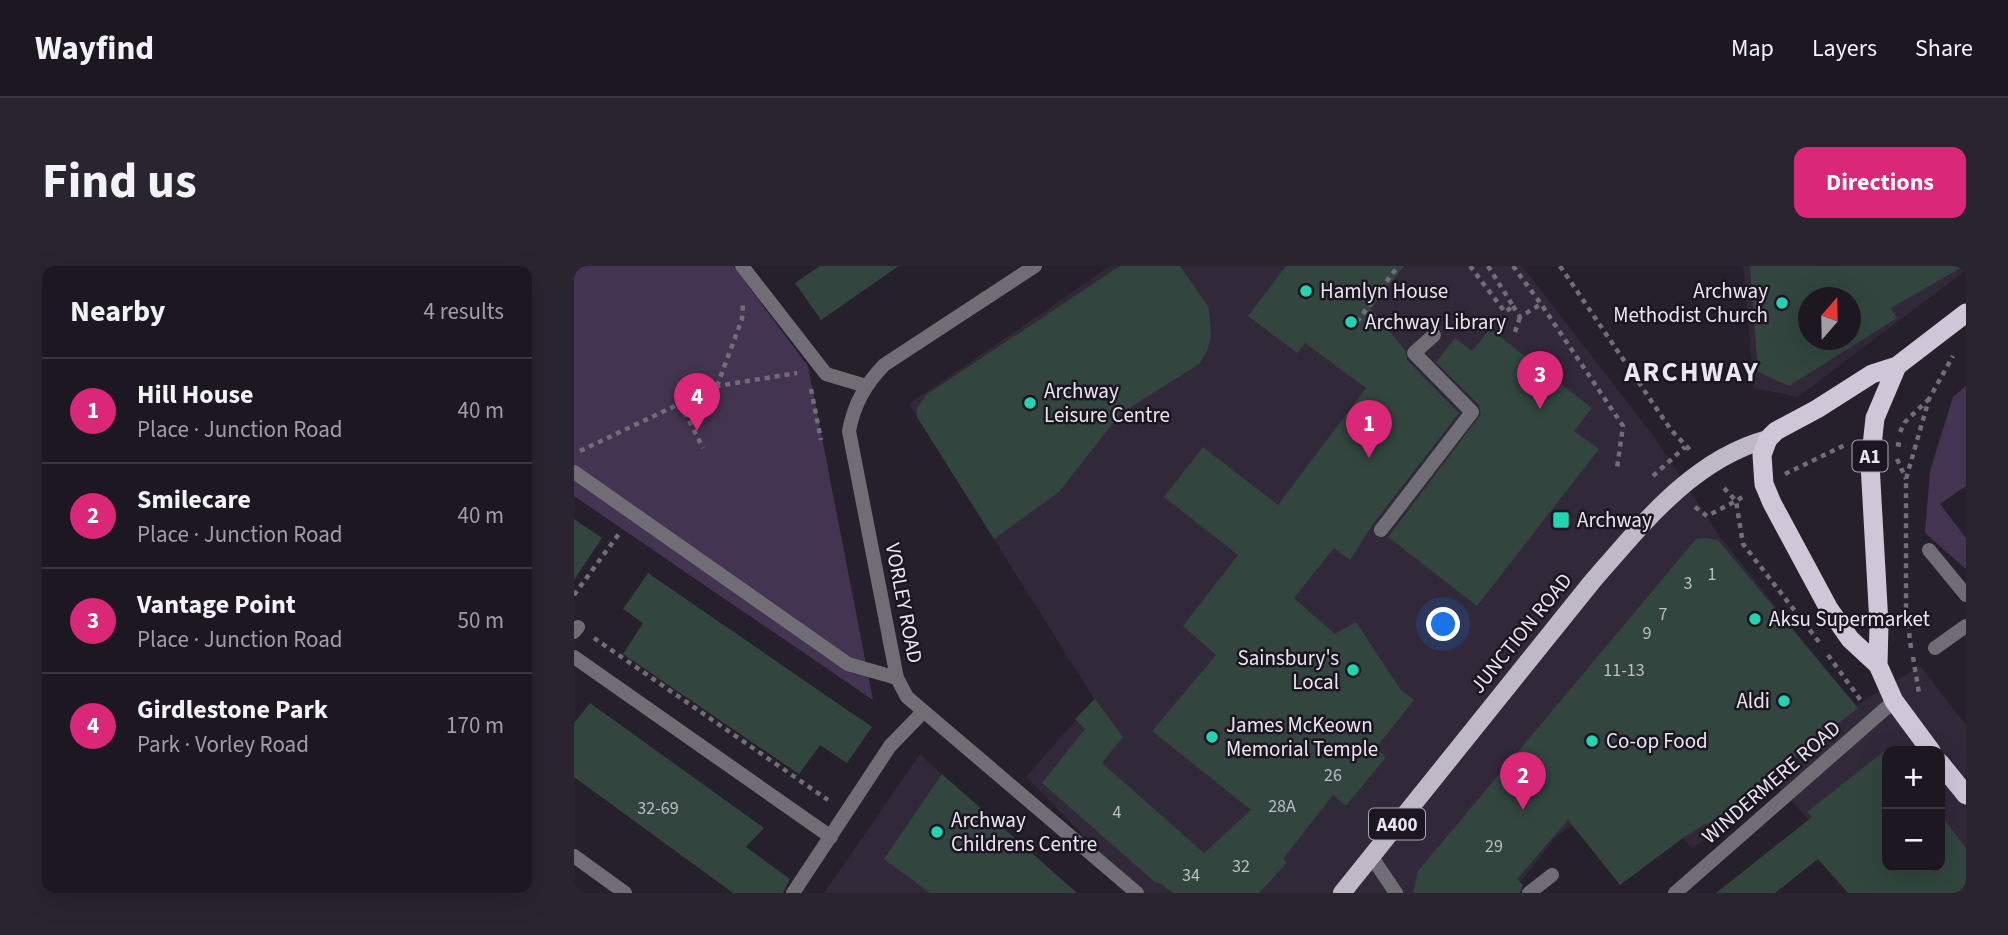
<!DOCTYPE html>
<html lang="en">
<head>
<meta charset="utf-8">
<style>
	:root { --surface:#1c1721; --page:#29242e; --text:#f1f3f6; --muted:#a09fa5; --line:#3a363f; --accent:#db2777 }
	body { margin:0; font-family:"Source Sans 3",sans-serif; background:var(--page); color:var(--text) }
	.controls { position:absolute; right:21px; bottom:21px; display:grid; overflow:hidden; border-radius:14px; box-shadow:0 7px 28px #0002 }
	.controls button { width:63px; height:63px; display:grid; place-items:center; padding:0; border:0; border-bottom:2px solid var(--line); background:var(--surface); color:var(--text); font:35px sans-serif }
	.compass { position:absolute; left:1224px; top:21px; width:63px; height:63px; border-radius:50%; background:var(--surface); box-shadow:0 7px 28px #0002; rotate:20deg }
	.you { position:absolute; left:870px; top:359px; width:24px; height:24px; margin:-18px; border:5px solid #fff; border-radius:50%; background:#1a73e8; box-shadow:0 0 0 10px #1a73e833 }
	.badge { display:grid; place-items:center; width:46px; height:46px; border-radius:50%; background:var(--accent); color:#fff; font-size:23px; font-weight:700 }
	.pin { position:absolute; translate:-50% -58px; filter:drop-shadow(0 2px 4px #0008) }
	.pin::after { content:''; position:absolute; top:37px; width:24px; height:21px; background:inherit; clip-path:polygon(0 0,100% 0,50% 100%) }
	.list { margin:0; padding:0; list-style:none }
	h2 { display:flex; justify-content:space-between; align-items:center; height:91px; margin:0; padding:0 28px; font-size:30px }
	h2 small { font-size:23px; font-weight:400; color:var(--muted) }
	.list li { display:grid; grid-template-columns:46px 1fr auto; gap:21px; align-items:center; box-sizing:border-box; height:105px; padding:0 28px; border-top:2px solid var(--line) }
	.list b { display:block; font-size:26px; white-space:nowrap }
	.list p { margin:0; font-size:23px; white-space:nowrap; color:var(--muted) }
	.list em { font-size:23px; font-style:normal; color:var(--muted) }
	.map { position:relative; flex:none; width:1392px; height:627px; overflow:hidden; border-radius:14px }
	header { display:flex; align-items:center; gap:42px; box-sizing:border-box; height:98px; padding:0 35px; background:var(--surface); border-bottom:2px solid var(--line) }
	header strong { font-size:33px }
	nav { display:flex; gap:38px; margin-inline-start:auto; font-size:24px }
	.intro { display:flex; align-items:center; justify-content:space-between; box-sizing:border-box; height:168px; padding:0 42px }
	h1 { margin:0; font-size:49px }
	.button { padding:18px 32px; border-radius:14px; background:var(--accent); color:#fff; font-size:24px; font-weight:700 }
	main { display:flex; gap:42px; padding:0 42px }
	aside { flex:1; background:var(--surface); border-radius:14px; box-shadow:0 7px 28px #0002 }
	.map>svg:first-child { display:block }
</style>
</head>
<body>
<header>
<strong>Wayfind</strong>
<nav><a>Map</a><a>Layers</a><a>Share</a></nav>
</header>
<div class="intro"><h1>Find us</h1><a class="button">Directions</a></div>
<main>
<aside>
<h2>Nearby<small>4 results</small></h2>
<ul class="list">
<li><span class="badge">1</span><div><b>Hill House</b><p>Place · Junction Road</p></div><em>40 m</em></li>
<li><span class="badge">2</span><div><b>Smilecare</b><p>Place · Junction Road</p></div><em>40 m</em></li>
<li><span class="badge">3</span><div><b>Vantage Point</b><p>Place · Junction Road</p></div><em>50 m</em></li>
<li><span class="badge">4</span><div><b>Girdlestone Park</b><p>Park · Vorley Road</p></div><em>170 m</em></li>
</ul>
</aside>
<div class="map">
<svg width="1392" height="627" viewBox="0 0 1392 627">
	<rect width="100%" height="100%" fill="#261f2c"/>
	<path fill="#31283a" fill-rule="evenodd" d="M536,0H948L1081,172L1144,268L1281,440L1346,400L1392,459V627H1301L1204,520L1118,583L1058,513L981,572L938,627H566L452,511L520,433L335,138ZM1313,485H1366V601H1313Z
		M1169,0H1392V4L1224,131L1180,122ZM1234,32H1276V74H1234Z
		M346,488L367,508L503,627H250Z"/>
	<path fill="#433551" d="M0,0H159L234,100L299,434L0,230Z
		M1392,120V220L1366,238L1392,272V303L1351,267L1356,205L1379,131Z"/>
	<path fill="#32453f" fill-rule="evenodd" d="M246,0H325L247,54L221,17Z
		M546,0H606L635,42L637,71L633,85L625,98L546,148L485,226L420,273L343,151V142L352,129Z
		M712,0H830L797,43L831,84L833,94L885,147L799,258L776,294L760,282L720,332L761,368L782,356L827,424L840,434L802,482L812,491L772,540L759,529L709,593L713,597L685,627H599L584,616L582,617L468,517L511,463L501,453L521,433L549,471L528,497L630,587L677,544L578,465L642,389L609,360L664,289L590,231L629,181L704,239L792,122L731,77L723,87L674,50Z
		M1176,0H1390L1317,42L1323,52L1215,120L1184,106ZM1235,32H1277V74H1235Z
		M916,63L1018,142L1000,165L1025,183L903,340L814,271L907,148L905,139L862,96L881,72L898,85Z
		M0,253L28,272L0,314Z
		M1132,272L1144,274L1284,442L1135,559L1133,557L1109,572L1046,619L994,554L943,613L949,619L946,627H839L844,605L1122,273Z
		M74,307L298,461L273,497L246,479L225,508L49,388L69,357L49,343Z
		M16,437L190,562L172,581L216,613L209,627H159L0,511V457Z
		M1313,483V601H1366V548L1392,582V627H1274L1244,593L1201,627H1142L1238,551L1233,546Z
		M368,508L503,627H356L310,593Z"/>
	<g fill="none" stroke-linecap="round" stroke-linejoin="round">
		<path stroke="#726d78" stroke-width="4.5" stroke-dasharray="5 5" stroke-linecap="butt" d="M896,0L931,46L939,40L914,0
			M939,0L967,38L1049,160L1043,202
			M986,0L1097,164L1117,185
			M939,40L946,51L967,38
			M783,56L824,0
			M941,66L946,51
			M143,120L168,53L169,38
			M237,123L247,174
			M106,137L129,182
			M1326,166L1331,156L1355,133
			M1322,178L1332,180
			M6,185L143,120L223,107
			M1323,193L1332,213
			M1211,208L1273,178
			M1079,210L1111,181
			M1150,222L1162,235L1170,230
			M1121,241L1133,250L1162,235L1169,278L1245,376
			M0,329L47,265
			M20,372L254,534
			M1337,382L1332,343V213L1355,133L1379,90
			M1254,389L1288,436
			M1339,391L1345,427"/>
		<path stroke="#706d74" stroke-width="14" d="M1355,284L1392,329
			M0,366L4,361
			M0,391L257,571
			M219,627L316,480L349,446
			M955,627L978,609"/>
		<path stroke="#706d74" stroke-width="14" d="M168,0L252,108L292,120
			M0,206L274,398L323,412
			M807,264L898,146L840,87L860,69"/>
		<path stroke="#706d74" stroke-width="14" d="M461,0L310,99C291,119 280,138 275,165L323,412L333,431L563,627
			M1361,382L1392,360
			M0,590L51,627
			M797,590L822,627
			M1101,627L1320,435"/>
		<path stroke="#bfb8c7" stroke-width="18" d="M768,627L1017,317C1066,261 1118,193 1194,173"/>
		<path stroke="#cfc7d8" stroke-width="19" d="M1304,399L1305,358L1296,198L1301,152L1323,100
			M1357,485L1320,435L1304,399L1276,373L1255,343L1198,237L1190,218L1188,189L1194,173L1202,165L1243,143L1298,108L1323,100L1392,47
			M1366,497L1392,529"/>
	</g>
	<g fill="#20d5b0" stroke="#1c1622" stroke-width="2.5">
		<circle cx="732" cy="25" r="7"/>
		<circle cx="1208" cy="37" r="7"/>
		<circle cx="777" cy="56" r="7"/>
		<circle cx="456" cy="137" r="7"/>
		<rect x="978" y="245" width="18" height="18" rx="3.5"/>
		<circle cx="1181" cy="353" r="7"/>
		<circle cx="779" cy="404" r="7"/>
		<circle cx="1210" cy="435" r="7"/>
		<circle cx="638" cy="471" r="7"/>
		<circle cx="1018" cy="475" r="7"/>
		<circle cx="363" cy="566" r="7"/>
	</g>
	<g text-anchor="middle" stroke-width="5" stroke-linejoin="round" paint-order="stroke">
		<g font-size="18" fill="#bcbec3">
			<text x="1138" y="314">1</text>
			<text x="1114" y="323">3</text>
			<text x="1089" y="354">7</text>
			<text x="1073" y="373">9</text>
			<text x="1050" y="410">11-13</text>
			<text x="759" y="515">26</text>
			<text x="708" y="546">28A</text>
			<text x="84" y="548">32-69</text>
			<text x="543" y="552">4</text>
			<text x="920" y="586">29</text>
			<text x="667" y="606">32</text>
			<text x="617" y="615">34</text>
		</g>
		<g fill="#1c1622" stroke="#aca8b2" stroke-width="2">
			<rect x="1278.5" y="174.5" width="35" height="31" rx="5"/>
			<rect x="795" y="542.5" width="56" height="31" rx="5"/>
		</g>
		<g font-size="19" font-weight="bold" fill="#eae6ef">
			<text x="1296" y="197">A1</text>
			<text x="823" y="565">A400</text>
		</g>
		<g font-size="21" fill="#eae6ef" stroke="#1c1622" text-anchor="start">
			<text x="746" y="32">Hamlyn House</text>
			<text x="1194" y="32" text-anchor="end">Archway<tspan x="1194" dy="24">Methodist Church</tspan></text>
			<text x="791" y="63">Archway Library</text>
			<text x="470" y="132">Archway<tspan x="470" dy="24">Leisure Centre</tspan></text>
			<text x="1003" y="261">Archway</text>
			<text x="1195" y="360">Aksu Supermarket</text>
			<text x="765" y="399" text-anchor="end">Sainsbury's<tspan x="765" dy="24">Local</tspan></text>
			<text x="1196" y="442" text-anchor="end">Aldi</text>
			<text x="652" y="466">James McKeown<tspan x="652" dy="24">Memorial Temple</tspan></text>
			<text x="1032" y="482">Co-op Food</text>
			<text x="377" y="561">Archway<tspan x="377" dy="24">Childrens Centre</tspan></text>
		</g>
		<g font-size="21" fill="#eae6ef" stroke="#1c1622">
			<text transform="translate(330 337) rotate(79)" y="7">VORLEY ROAD</text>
			<text transform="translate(947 367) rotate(-51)" y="7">JUNCTION ROAD</text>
			<text transform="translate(1197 516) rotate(-41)" y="7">WINDERMERE ROAD</text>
		</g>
		<g font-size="28" font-weight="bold" letter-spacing="2" fill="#eae6ef" stroke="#1c1622">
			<text x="1118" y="115">ARCHWAY</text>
		</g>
	</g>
</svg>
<div class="controls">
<button>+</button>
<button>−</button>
</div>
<svg class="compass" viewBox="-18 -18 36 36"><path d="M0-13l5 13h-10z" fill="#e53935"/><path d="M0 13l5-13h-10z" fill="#a09fa5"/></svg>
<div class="you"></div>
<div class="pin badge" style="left:795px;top:192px">1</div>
<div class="pin badge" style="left:949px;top:544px">2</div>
<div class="pin badge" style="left:966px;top:143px">3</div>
<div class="pin badge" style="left:123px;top:165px">4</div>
</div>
</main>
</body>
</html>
